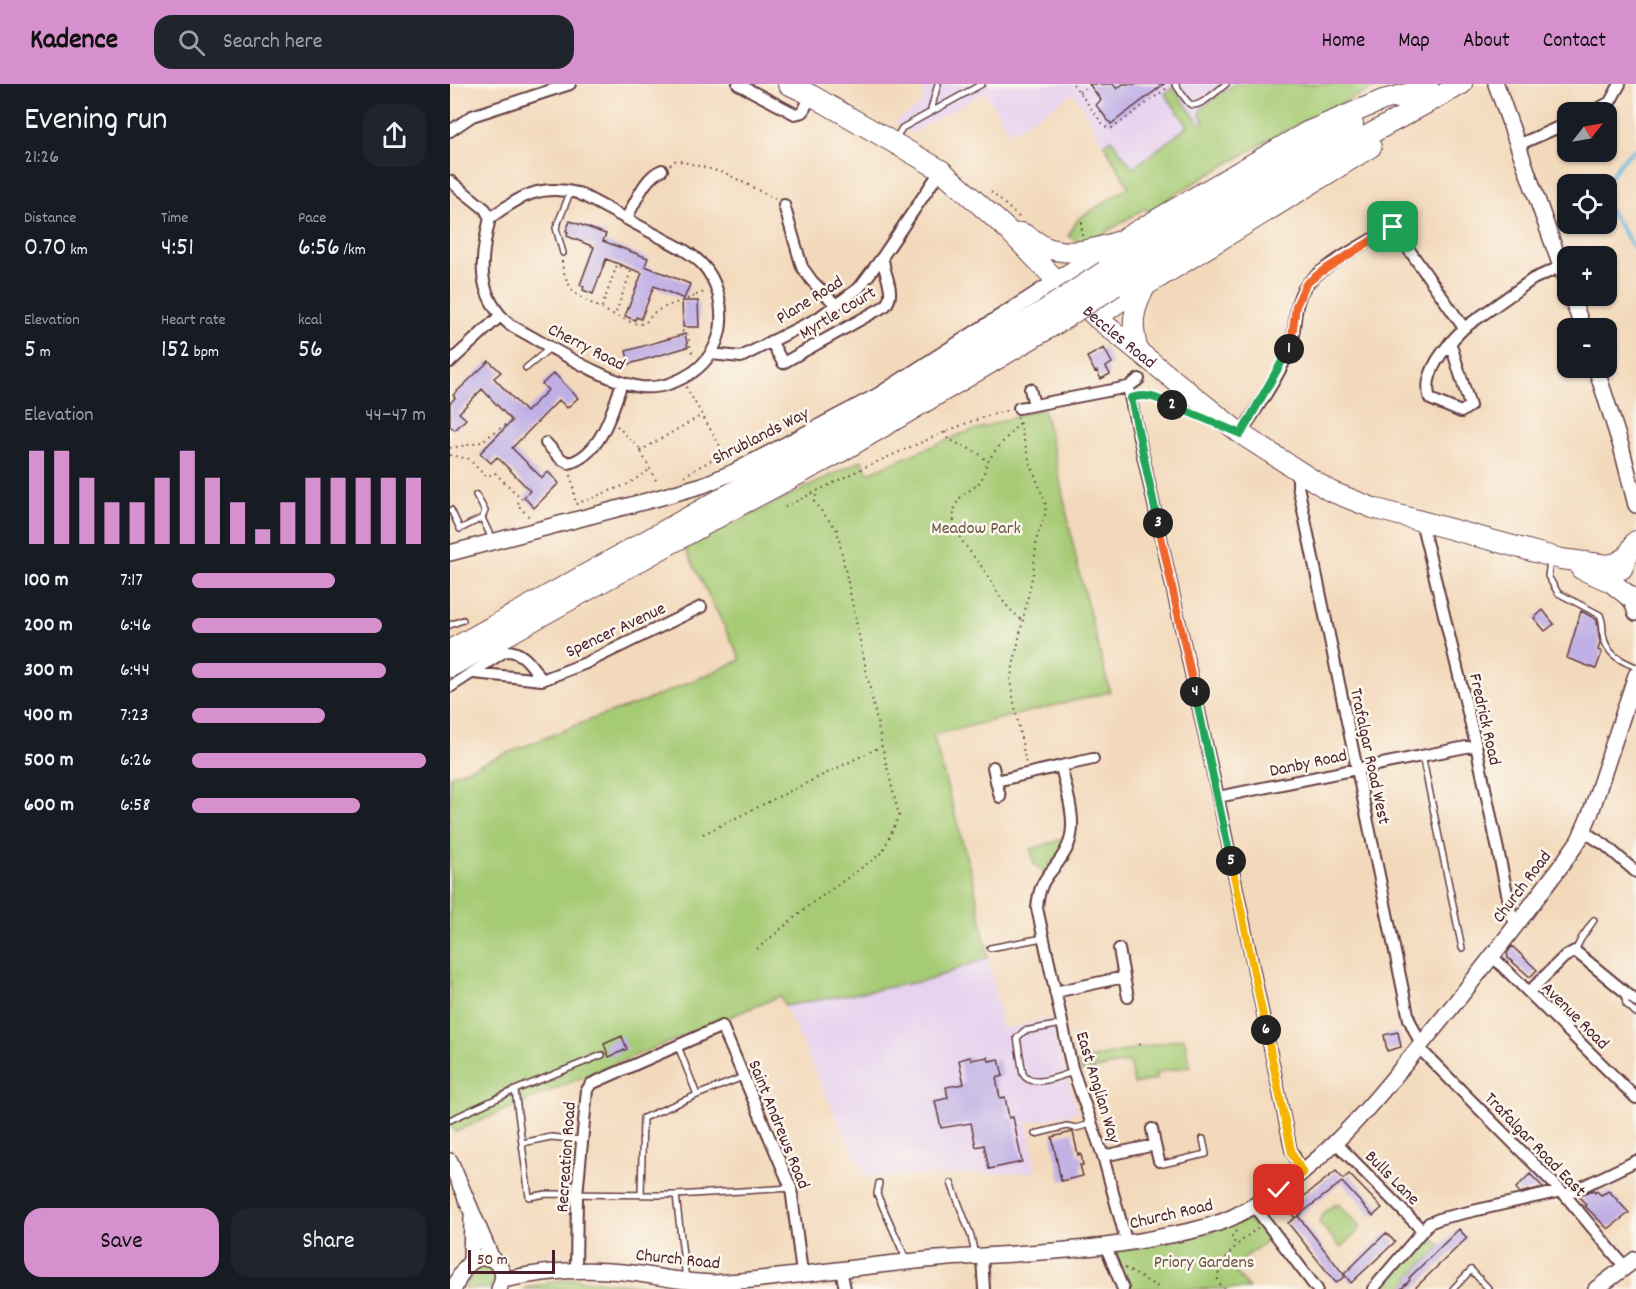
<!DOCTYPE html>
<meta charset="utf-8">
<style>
:root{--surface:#171b24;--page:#20242c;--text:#f1f3f6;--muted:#9ea1a6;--accent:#d690ce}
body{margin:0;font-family:Dekko,sans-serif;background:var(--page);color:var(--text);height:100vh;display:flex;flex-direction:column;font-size:22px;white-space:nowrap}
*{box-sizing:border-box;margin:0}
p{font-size:20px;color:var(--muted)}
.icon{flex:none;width:33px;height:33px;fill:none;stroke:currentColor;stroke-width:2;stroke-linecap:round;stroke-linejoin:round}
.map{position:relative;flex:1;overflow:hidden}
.panel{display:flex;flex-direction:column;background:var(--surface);width:450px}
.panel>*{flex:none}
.needle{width:39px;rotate:59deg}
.buttons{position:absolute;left:1107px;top:18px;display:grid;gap:12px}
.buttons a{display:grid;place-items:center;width:60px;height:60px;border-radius:12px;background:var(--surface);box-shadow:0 2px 4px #0004;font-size:30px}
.scale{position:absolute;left:18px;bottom:15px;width:87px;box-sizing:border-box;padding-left:6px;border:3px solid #4a1f2b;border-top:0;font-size:16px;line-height:21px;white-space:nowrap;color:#4a1f2b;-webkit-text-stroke:4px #fbf7ec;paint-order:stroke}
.pin{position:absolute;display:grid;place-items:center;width:51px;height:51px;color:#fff;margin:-26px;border-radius:12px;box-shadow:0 3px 9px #0006}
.km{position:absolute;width:30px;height:30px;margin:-15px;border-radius:50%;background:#222;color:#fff;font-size:16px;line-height:30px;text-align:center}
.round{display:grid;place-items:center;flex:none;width:63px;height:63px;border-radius:18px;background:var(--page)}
.summary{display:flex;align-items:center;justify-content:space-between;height:102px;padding:0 24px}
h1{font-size:33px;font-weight:600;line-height:45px}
.stats{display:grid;grid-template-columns:repeat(3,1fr);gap:9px;height:102px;padding:6px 24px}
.stats div{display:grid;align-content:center}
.stats b{font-size:26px;font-weight:600}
.stats small{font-size:16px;font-weight:400}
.stats p{font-size:16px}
.chart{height:168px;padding:12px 24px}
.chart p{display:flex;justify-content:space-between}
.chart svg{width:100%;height:108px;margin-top:6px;stroke:var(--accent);stroke-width:6}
.cta{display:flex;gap:12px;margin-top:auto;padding:12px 24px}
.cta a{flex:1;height:69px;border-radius:18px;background:var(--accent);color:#111;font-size:24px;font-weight:600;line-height:69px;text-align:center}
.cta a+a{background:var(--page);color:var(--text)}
ul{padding:0 24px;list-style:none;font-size:20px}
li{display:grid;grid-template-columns:96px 72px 1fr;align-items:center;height:45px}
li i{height:15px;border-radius:8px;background:var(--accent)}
header{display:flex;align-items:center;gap:36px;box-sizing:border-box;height:84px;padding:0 30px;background:var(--accent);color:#111}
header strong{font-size:28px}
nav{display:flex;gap:33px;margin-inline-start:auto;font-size:21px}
.search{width:420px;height:54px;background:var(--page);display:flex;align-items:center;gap:15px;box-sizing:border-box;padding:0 21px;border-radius:18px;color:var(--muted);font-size:22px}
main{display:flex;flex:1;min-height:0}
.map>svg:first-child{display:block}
.built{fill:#e7d2ef}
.green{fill:#a6cb75;stroke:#787550;stroke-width:1.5}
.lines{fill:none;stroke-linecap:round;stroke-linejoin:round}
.stream{stroke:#63b9e0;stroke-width:4}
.building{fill:#bfafe5}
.lane-casing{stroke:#633b41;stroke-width:8}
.street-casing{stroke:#633b41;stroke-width:14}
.secondary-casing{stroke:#633b41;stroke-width:18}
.highway-casing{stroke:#633b41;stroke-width:22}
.path{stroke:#633b41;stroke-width:2;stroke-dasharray:1.5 4.5;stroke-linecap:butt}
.lane{stroke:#fff;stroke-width:5}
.street{stroke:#fff;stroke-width:10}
.secondary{stroke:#fff;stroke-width:15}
.highway{stroke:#fff;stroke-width:20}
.highway-bridge-casing{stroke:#633b41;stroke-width:22;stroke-linecap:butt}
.highway-bridge{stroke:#fff;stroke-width:20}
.split-1-casing{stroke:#fff;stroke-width:12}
.split-2-casing{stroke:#fff;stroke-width:12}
.split-3-casing{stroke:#fff;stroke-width:12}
.split-4-casing{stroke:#fff;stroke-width:12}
.split-5-casing{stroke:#fff;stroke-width:12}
.split-6-casing{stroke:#fff;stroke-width:12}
.split-7-casing{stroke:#fff;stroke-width:12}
.split-1{stroke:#f0652b;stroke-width:8}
.split-2{stroke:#22a559;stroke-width:8}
.split-3{stroke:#22a559;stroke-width:8}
.split-4{stroke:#f0652b;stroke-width:8}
.split-5{stroke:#22a559;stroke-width:8}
.split-6{stroke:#f5b400;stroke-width:8}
.split-7{stroke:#f5b400;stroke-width:8}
.labels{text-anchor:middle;stroke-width:5;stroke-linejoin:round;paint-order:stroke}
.street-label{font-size:18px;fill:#4a1f2b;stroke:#fbf7ec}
.park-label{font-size:18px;fill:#665341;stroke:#fbf7ec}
</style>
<header>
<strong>Kadence</strong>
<div class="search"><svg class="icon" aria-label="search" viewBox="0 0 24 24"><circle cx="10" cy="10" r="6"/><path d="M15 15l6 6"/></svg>Search here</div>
<nav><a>Home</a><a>Map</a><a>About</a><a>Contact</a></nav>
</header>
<main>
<section class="panel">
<div class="summary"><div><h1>Evening run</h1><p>21:26</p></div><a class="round"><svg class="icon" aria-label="share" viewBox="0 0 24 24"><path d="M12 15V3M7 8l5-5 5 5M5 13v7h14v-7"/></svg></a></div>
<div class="stats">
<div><p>Distance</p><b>0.70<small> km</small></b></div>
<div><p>Time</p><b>4:51</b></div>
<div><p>Pace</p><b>6:56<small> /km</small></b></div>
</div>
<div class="stats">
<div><p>Elevation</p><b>5<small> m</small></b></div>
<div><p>Heart rate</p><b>152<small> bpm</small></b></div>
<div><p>kcal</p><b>56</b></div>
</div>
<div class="chart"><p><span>Elevation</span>44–47 m</p>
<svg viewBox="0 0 160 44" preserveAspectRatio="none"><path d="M5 44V6M15 44V6M25 44V17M35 44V27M45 44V27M55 44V17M65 44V6M75 44V17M85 44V27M95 44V38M105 44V27M115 44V17M125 44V17M135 44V17M145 44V17M155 44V17"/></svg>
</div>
<ul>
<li><b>100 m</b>7:17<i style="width:61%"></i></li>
<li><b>200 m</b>6:46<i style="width:81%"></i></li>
<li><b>300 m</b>6:44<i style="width:83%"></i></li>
<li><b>400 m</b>7:23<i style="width:57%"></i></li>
<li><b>500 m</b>6:26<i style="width:100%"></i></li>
<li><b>600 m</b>6:58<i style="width:72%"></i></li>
</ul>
<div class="cta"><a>Save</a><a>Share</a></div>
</section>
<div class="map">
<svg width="1186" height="1205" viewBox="0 0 1186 1205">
<rect width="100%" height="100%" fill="#fbf7ec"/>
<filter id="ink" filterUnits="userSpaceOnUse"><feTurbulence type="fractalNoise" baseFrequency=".0167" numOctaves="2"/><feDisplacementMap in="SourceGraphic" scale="12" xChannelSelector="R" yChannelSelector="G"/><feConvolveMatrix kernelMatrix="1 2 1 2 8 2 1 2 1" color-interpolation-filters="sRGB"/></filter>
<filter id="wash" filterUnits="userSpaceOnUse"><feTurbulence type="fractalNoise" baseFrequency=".008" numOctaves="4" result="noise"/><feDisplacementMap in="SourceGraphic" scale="24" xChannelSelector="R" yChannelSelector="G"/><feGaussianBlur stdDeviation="1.35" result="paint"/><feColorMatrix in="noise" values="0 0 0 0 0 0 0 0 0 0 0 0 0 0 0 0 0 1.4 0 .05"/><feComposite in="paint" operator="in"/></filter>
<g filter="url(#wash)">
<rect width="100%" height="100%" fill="#f3d9bb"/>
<!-- built -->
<path class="built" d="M475 0H931L827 51 722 112 699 129 696 124 692 126 624 9 560 49 535 8 465 47 463 50 444 38 471 22Z
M538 873 552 945 601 935 611 976 628 1028 577 1039 586 1088 417 1093 391 1043 335 922 479 896Z"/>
<!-- green -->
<path class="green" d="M784 0H931L827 51 722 112 699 129 695 124 653 150 631 160 618 152 628 135 679 103 654 60 661 55 683 84 738 42 715 10 723 4 750 40 754 37 750 31 752 24Z
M593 324 606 377 628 484 660 608 483 651 524 800 538 873 479 896 335 922 330 912C222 958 112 1000 5 1048L0 1039V692L142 635 195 617 291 576 235 464 412 376 418 389 509 351Z
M616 754 614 763 595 788 584 780 581 765Z
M734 954 740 982 706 989 707 995 684 1000 679 978 631 988 628 977Z
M888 1120 910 1142V1145L891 1164 869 1138C871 1131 880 1121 888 1120Z
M792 1134C803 1135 810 1149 817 1157L782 1183 799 1205H670L660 1169 761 1148Z
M979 1151 991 1162 959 1194 960 1196 951 1205H929Z
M34 1181 40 1182 46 1193 40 1205H14L27 1182Z
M123 1195 233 1205H72L102 1198Z"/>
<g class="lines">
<!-- stream -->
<path class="stream" d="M1156 100C1164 87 1172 74 1186 65
M1156 121 1186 167"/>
</g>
<g id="blocks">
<!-- building -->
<path class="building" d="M639 0H663L667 5 673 0H714L661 40 646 21 651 16Z
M120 137 156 150 153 157 198 174 195 182 240 200 234 215 204 202 191 235 186 233 185 236 175 232 192 189 156 175 143 210 133 206 134 203 130 201 144 163 117 152 118 148 116 147Z
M232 217H248L249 243H233Z
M235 250 238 263 179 280 176 267Z
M654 264 662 279 656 283 660 290 651 295 647 287 645 288 637 273Z
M39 277 51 288 44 294 76 328 98 306 92 300 104 289 128 314 117 324 109 316 62 364 92 394 98 388 109 399 84 424 74 413 80 407 63 389 47 373 41 379 30 369 62 337 32 305 9 329 16 335 5 346 0 342V319L5 314 3 311Z
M1093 526 1104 540 1095 547 1084 534Z
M1131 527 1146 535 1147 537 1150 559 1148 566 1152 568 1146 585 1117 574Z
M1062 862 1087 886 1080 893 1058 874 1057 869Z
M948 948 951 963 937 967 934 951Z
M172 952 177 965 159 973 154 960Z
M520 973 521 976 538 973 539 977 549 975 553 992 546 994 550 1014 555 1013 559 1034 563 1033 572 1078 539 1085 534 1061 526 1063 521 1039 491 1044 485 1017 498 1014 496 1003 514 1000 509 976Z
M623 1048 628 1071 631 1070 633 1081H630L633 1092 611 1097 602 1053Z
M886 1087 893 1095 899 1090 932 1124 923 1132 892 1098 845 1134 838 1125Z
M1080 1090 1093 1103 1070 1109 1066 1104Z
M1143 1106 1145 1109 1147 1107 1151 1111 1159 1107 1179 1129 1158 1145 1135 1122 1136 1121 1129 1112Z
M848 1132 895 1192 886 1199 838 1139Z
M1009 1145 1017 1154 964 1205H951L960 1196 959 1194Z
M936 1149 945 1158 901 1199 894 1190Z"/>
</g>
</g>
<g filter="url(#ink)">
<use href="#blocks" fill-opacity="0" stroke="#633b41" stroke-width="1.5"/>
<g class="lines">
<defs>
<path id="lane" d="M725 0C730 6 734 15 740 20 748 26 769 5 776 0
M480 29 488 0
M446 54 452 44 532 0
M113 169 106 144 120 109
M76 284 100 264
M26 411 35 427 32 434 43 457
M1 426 10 445 32 434
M1100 477 1098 492 1108 509 1150 531C1153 537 1153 544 1153 550 1156 570 1169 576 1186 583
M0 541 13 536
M972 671 1012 864
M540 864 593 854
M1125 867 1131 855 1144 836
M1174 908 1176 920 1186 929
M612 940 574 947 567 954 573 990C581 1005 610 992 623 988
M65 1006 79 1113 96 1110 226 1111 236 1196
M247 1011 293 993
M0 1036 65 1006 152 971
M585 1050 617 1042 626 1044 641 1040
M72 1059 101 1053 132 1056
M709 1077 713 1080 756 1070 753 1055
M429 1099 427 1110 457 1177
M501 1099 521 1152 525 1171
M191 1110 193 1034 247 1011 228 962
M226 1111 341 1104
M1003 1205 1021 1186 1039 1205"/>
<path id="street" d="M288 0 345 30 353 28 361 11
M1142 28 1160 18 1170 0
M0 47 22 32 120 0
M1068 61 1118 39
M0 97 35 125 40 134C30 175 25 210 60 241 95 259 154 298 191 303 210 305 228 298 243 288 257 278 266 264 270 247 274 224 268 196 251 179 239 167 223 160 208 152 182 138 155 123 128 109 90 100 70 112 40 134
M334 121 352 183 362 197 386 221
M176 135C186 118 194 93 212 86
M943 143 961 131
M321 257 333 279 435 222C448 208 432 189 433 172
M1000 258 1020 322 1011 328 980 315C971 289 997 261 1014 244
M261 270 291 273 368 234 409 204 433 172 491 86
M0 278 50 232
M678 303 768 713 841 1066 853 1089
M580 305 584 321
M569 324 678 303 689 295
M791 350C806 324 832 289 841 261 847 241 842 217 858 199 875 180 920 157 943 143L1014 244 1083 195 1110 183
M96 359 111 375 119 379C152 370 162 326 172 299
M848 386V402L959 935 971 961
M971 437 1026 661 1062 833 1067 840
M92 596 136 579 251 523
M0 603 55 567C74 566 82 583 92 596L24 589
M611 682 643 675
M543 683 546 697
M550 713 546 697 611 682C616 707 630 741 616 766 602 792 590 790 587 824L622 984 653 1072 677 1160
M768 713 1026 661
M1133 747 1155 761 1186 788
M669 865 674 893
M1042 872 1186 1014
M605 908 674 893 678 913
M1079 908 1114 873 1125 867 1186 917
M969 964 1115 1111 1175 1183
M705 1061 709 1077
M890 1063 972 1146
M653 1072 705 1061 702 1045
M1115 1111 1186 1077
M803 1121 867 1205
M656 1163 673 1205
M532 1173 534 1205
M391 1185 395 1205
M126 1186 127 1111 137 1006 141 1000 272 942 341 1104 352 1189
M923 1205 979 1139 992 1134 1111 1107"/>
<path id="secondary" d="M1046 0 1118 202
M1121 212 1133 244
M1146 284 1171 362 1186 421
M0 469 208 414 253 401 284 388 428 312 607 197
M1181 515 1186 529
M0 1077 42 1175C54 1184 55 1192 49 1205
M21 1177 22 1134
M53 1196C92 1187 134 1184 173 1188 204 1191 234 1199 265 1199 340 1194 413 1181 488 1175 564 1169 640 1168 715 1152 738 1148 762 1143 783 1133 861 1095 915 1029 969 963 1019 903 1066 842 1113 779L1129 756 1141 728 1186 591
M4 1205C11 1188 21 1168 42 1175
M1146 1205 1186 1175"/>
<g id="highway">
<path id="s1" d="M338 0 361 11 491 86 559 147 607 197 647 234 791 350 880 407 923 424 1111 475 1158 481 1166 479 1177 473"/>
<path d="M950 15 978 0"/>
<path d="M571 149C579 151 587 159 595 163 620 173 646 165 670 157L857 48 933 16 961 9"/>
<path d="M655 187 903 40"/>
<path d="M607 197 659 166"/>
<path d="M665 202 865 80 1012 0"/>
<path d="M647 234 666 220 921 63"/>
<path d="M688 267C681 240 682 228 695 203"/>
<path d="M1131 485 1161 498 1180 513"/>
<path d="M1172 485 1177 473 1186 457"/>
<path d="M0 566 380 354 595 226"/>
<path d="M0 583 283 425 389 369 606 240"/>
</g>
</defs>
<!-- lane casing -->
<use href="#lane" class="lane-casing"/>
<!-- street casing -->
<use href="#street" class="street-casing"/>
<!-- secondary casing -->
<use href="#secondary" class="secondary-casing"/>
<!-- highway casing -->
<use href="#highway" class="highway-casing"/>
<!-- path -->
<path class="path" d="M623 0 655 43 663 44 717 4
M629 8 639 1
M220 81 226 76 275 89 325 115
M541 108 570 134
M632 152V139L635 136
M112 177C112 186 118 201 124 208 131 215 182 242 191 240 198 239 200 232 205 228 216 221 233 217 245 212
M246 211 257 207
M152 223 167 181 181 187 165 231
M232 247 237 249 243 273
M236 303 278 376
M689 311 706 313 739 329
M568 333 578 372 596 421 595 431 587 453 583 489 560 597 576 680
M569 339C559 352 545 365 537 379 535 384 534 391 531 396 526 404 516 407 510 414 491 441 519 464 534 486 549 508 549 518 572 536
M167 342 189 364 208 400
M495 348 498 355 528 369 538 378
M0 364 29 359 63 336
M190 367 252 331
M0 371 19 375 36 393 45 389 72 415 67 420 81 435
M121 391 126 421
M234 392 273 369
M126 420 178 400 199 386
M335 423 415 383 495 348 522 337 558 326
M253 750 432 662 387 446 364 418 367 408
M307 865 361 820 432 769 449 732 432 662
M689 960 694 963
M786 1147 782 1152 786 1163
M675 1184 711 1205
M775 1205 768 1198C766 1176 793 1155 809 1143"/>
<!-- lane -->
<use href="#lane" class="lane"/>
<!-- street -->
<use href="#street" class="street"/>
<!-- secondary -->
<use href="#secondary" class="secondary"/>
<!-- highway -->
<use href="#highway" class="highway"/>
<defs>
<path id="highway-bridge" d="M595 226 655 187
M606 240 665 202"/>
</defs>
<!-- highway-bridge casing -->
<use href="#highway-bridge" class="highway-bridge-casing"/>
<!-- highway-bridge -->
<use href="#highway-bridge" class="highway-bridge"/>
</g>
</g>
<g class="lines" filter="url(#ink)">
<defs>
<path id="split-1" d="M839 265 841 260 846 222 856 200 871 188 943 143"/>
<path id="split-2" d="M722 321 791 350 839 265"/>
<path id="split-3" d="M708 439 681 314C697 309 707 314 722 321"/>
<path id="split-4" d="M708 439 745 608"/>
<path id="split-5" d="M745 608 781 777"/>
<path id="split-6" d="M781 777 816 946"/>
<path id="split-7" d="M816 946 842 1070 853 1089 829 1106"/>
</defs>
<!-- split-1 casing -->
<use href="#split-1" class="split-1-casing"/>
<!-- split-2 casing -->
<use href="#split-2" class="split-2-casing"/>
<!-- split-3 casing -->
<use href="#split-3" class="split-3-casing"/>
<!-- split-4 casing -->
<use href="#split-4" class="split-4-casing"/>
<!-- split-5 casing -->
<use href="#split-5" class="split-5-casing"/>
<!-- split-6 casing -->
<use href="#split-6" class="split-6-casing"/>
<!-- split-7 casing -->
<use href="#split-7" class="split-7-casing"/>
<!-- split-1 -->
<use href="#split-1" class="split-1"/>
<!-- split-2 -->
<use href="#split-2" class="split-2"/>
<!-- split-3 -->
<use href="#split-3" class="split-3"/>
<!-- split-4 -->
<use href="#split-4" class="split-4"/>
<!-- split-5 -->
<use href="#split-5" class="split-5"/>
<!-- split-6 -->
<use href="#split-6" class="split-6"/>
<!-- split-7 -->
<use href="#split-7" class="split-7"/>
</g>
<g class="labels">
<!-- street labels -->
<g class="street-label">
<text transform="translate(359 215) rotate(-32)" y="6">Plane Road</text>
<text transform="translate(387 228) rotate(-31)" y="6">Myrtle Court</text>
<text dy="6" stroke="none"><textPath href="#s1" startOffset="420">Beccles Road</textPath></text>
<text transform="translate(137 262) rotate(27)" y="6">Cherry Road</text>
<text transform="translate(310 351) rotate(-27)" y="6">Shrublands Way</text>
<text transform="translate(165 545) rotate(-25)" y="6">Spencer Avenue</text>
<text transform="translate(1036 635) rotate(77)" y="6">Fredrick Road</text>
<text transform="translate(921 672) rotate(78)" y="6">Trafalgar Road West</text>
<text transform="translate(858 678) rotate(-12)" y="6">Danby Road</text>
<text transform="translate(1071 802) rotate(-53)" y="6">Church Road</text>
<text transform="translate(1126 931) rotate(45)" y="6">Avenue Road</text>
<text transform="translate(649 1003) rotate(73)" y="6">East Anglian Way</text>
<text transform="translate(330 1040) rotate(68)" y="6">Saint Andrews Road</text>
<text transform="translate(1086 1060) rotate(46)" y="6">Trafalgar Road East</text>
<text transform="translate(115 1073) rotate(-86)" y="6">Recreation Road</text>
<text transform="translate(943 1093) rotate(45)" y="6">Bulls Lane</text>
<text transform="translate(721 1129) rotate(-13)" y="6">Church Road</text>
<text transform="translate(228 1174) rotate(6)" y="6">Church Road</text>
</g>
<!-- park labels -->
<g class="park-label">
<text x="526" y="449">Meadow Park</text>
<text x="754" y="1183">Priory Gardens</text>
</g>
</g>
</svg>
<div class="buttons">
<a><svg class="needle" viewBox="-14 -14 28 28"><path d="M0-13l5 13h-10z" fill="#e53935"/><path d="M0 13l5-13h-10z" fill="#9ea1a6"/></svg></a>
<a><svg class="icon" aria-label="locate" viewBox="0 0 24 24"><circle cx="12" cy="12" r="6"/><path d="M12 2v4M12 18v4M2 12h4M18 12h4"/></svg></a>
<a>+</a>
<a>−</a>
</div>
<div class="scale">50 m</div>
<div class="pin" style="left:943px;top:143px;background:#1e9e55"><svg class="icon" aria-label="arrive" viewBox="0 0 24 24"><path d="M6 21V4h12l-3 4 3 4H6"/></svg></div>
<div class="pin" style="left:829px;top:1106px;background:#d93025"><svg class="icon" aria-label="check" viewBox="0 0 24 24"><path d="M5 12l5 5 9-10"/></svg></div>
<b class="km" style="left:839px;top:265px">1</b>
<b class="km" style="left:722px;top:321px">2</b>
<b class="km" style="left:708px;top:439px">3</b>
<b class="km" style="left:745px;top:608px">4</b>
<b class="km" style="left:781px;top:777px">5</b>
<b class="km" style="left:816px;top:946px">6</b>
</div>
</main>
